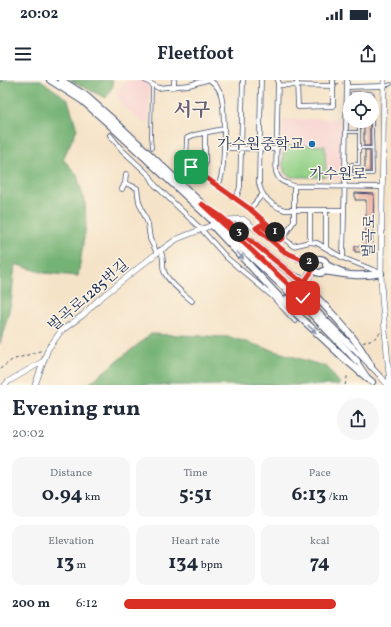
<!DOCTYPE html>
<meta charset="utf-8">
<style>
:root{--surface:#fff;--page:#f6f6f7;--text:#1f2937;--muted:#747a83;--accent:#d93025}
body{margin:0;font-family:Vollkorn,"Noto Serif KR",serif;background:var(--page);color:var(--text);height:100vh;display:flex;flex-direction:column;font-size:15px;white-space:nowrap}
*{box-sizing:border-box;margin:0}
p{font-size:13px;color:var(--muted)}
.icon{flex:none;width:22px;height:22px;fill:none;stroke:currentColor;stroke-width:2;stroke-linecap:round;stroke-linejoin:round}
.map{position:relative;height:305px;overflow:hidden}
.panel{display:flex;flex-direction:column;background:var(--surface);flex:1}
.panel>*{flex:none}
.fabs{position:absolute;left:343px;top:12px;display:grid;gap:8px}
.fabs a{display:grid;place-items:center;width:36px;height:36px;border-radius:50%;background:var(--surface);box-shadow:0 4px 16px #0002;font-size:20px}
.pin{position:absolute;display:grid;place-items:center;width:34px;height:34px;color:#fff;margin:-17px;border-radius:8px;box-shadow:0 2px 6px #0006}
.km{position:absolute;width:20px;height:20px;margin:-10px;border-radius:50%;background:#222;color:#fff;font-size:11px;line-height:20px;text-align:center}
.round{display:grid;place-items:center;flex:none;width:42px;height:42px;border-radius:21px;background:var(--page)}
.summary{display:flex;align-items:center;justify-content:space-between;height:68px;padding:0 12px}
h1{font-size:22px;font-weight:700;line-height:30px}
.stats{display:grid;grid-template-columns:repeat(3,1fr);gap:6px;height:68px;padding:4px 12px}
.stats div{display:grid;align-content:center;border-radius:10px;background:var(--page);text-align:center}
.stats b{font-size:20px;font-weight:700}
.stats small{font-size:11px;font-weight:400}
.stats p{font-size:11px}
ul{padding:0 12px;list-style:none;font-size:13px}
li{display:grid;grid-template-columns:64px 48px 1fr;align-items:center;height:30px}
li i{height:10px;border-radius:5px;background:var(--accent)}
.status{display:flex;justify-content:space-between;align-items:center;height:28px;padding:0 20px;background:var(--surface);direction:ltr}
.status svg{height:11px;fill:currentColor}
header{display:flex;justify-content:space-between;align-items:center;height:52px;padding:0 12px;background:var(--surface);font-size:18px;font-weight:700}
.map>svg:first-child{display:block}
.built{fill:#f7d0cf}
.green{fill:#91d087;stroke:#568072}
.forest{fill:#74b274;stroke:#487069}
.building{fill:#ebb4a5}
.lines{fill:none;stroke-linecap:round;stroke-linejoin:round}
.service-casing{stroke:#3c4a6e;stroke-width:3.5}
.minor-casing{stroke:#3c4a6e;stroke-width:5.5}
.tertiary-casing{stroke:#3c4a6e;stroke-width:6}
.secondary-casing{stroke:#3c4a6e;stroke-width:8}
.path{stroke:#3c4a6e;stroke-width:1;stroke-dasharray:3 3;stroke-linecap:butt}
.service{stroke:#fff;stroke-width:2}
.minor{stroke:#fff;stroke-width:4}
.tertiary{stroke:#fff;stroke-width:5}
.secondary{stroke:#fff;stroke-width:6}
.secondary-bridge-casing{stroke:#3c4a6e;stroke-width:8;stroke-linecap:butt}
.secondary-bridge{stroke:#fff;stroke-width:6}
.oneway{fill:#8d97ae}
.route-casing{stroke:#fff;stroke-width:8}
.route{stroke:#d93025;stroke-width:5}
.poi-dot{fill:#1f6fb2;stroke:#fcf5e5;stroke-width:1.5}
.labels{text-anchor:middle;stroke-width:3;stroke-linejoin:round;paint-order:stroke}
.poi-label{font-size:15px;fill:#1b2f5e;stroke:#fcf5e5;text-anchor:end}
.street-label{font-size:15px;fill:#1b2f5e;stroke:#fcf5e5}
.district-label{font-size:19px;font-weight:bold;fill:#645e77;stroke:#fcf5e5}
</style>
<div class="status"><b>20:02</b><svg viewBox="0 0 49 12"><path d="M0 12V9h3v3zM5 12V6h3v6zM10 12V3h3v9zM15 12V0h3v12zM26 1h20v11H26zM47 4h2v5h-2z"/></svg></div>
<header><svg class="icon" aria-label="menu" viewBox="0 0 24 24"><path d="M4 6h16M4 12h16M4 18h16"/></svg>Fleetfoot<svg class="icon" aria-label="share" viewBox="0 0 24 24"><path d="M12 15V3M7 8l5-5 5 5M5 13v7h14v-7"/></svg></header>
<div class="map">
<svg width="391" height="305" viewBox="0 0 391 305">
<rect width="100%" height="100%" fill="#fcf5e5"/>
<filter id="ink" filterUnits="userSpaceOnUse"><feTurbulence type="fractalNoise" baseFrequency=".025" numOctaves="2"/><feDisplacementMap in="SourceGraphic" scale="8" xChannelSelector="R" yChannelSelector="G"/><feConvolveMatrix kernelMatrix="1 2 1 2 8 2 1 2 1" color-interpolation-filters="sRGB"/></filter>
<filter id="wash" filterUnits="userSpaceOnUse"><feTurbulence type="fractalNoise" baseFrequency=".012" numOctaves="4" result="noise"/><feDisplacementMap in="SourceGraphic" scale="16" xChannelSelector="R" yChannelSelector="G"/><feGaussianBlur stdDeviation="0.9" result="paint"/><feColorMatrix in="noise" values="0 0 0 0 0 0 0 0 0 0 0 0 0 0 0 0 0 1.4 0 .05"/><feComposite in="paint" operator="in"/></filter>
<g filter="url(#wash)">
<rect width="100%" height="100%" fill="#f5e3c8"/>
<!-- built -->
<path class="built" d="M127 0H144L149 5V40L143 43 123 26 116 14 118 9Z
M343 38 342 98 289 97 283 95 281 88 282 40Z"/>
<!-- green -->
<path class="green" d="M287 65 325 66 326 97H291L285 93 283 85V73L287 72Z"/>
<!-- forest -->
<path class="forest" d="M0 0H41L68 20 77 49 63 79 77 95 85 123 86 146 78 196 44 193 15 184 11 223 0 264Z
M69 0H112L113 6 106 18Z
M151 254 230 257 327 287 341 305H87Z"/>
<g id="blocks">
<!-- building -->
<path class="building" d="M354 16H370V19H354Z
M364 42 370 43V66H364Z
M365 70H370V92H354V88H365Z
M355 113 374 114 372 172H355V166H366V120H355Z"/>
</g>
</g>
<g filter="url(#ink)">
<use href="#blocks" fill-opacity="0" stroke="#3c4a6e" stroke-width="1"/>
<g class="lines">
<defs>
<path id="service" d="M152 5 151 57 152 68
M385 6 391 4
M352 19V13H371L373 15 372 40
M346 52H359V41
M359 52V84H351V94H373L372 40
M359 68H373"/>
<path id="minor" d="M145 0 158 8 189 5 207 0
M174 0V7
M210 0C215 4 220 9 221 15 225 29 225 83 221 97 221 100 219 103 217 105
M261 0 259 103C261 117 272 126 285 130H344
M278 0 276 92C279 102 284 102 294 106L382 107
M297 0 298 27 333 26V0
M278 5 334 6
M347 7 384 6
M223 49 194 55 187 58 186 83 250 129 293 166 310 162 317 163 343 178 381 193
M110 55 122 70 150 96 155 105 201 149 227 178 272 216 295 241
M224 68 277 69
M200 93 205 85V53
M125 103 137 108 139 122 148 144 150 159 157 173
M122 109 125 103 126 94
M236 119 240 107 243 0
M250 129 262 115
M257 148 261 145 280 160 283 158 294 141V106
M310 162V130
M326 168V130
M160 170C166 181 161 182 164 191 167 201 184 214 192 221
M343 178 347 0
M352 267 381 297
M357 281 367 296"/>
<path id="tertiary" d="M384 0 381 193 382 218 390 305
M227 140 243 139 285 172 299 178
M381 297 388 305
M5 305 9 301 42 282
M35 305 48 269 61 251 83 235 98 220 157 173 177 159 210 146"/>
<path id="secondary" d="M50 0 83 21 109 44 288 211
M61 0 86 16 112 39 291 208
M228 143 294 196 305 201 308 208C331 233 355 255 371 286
M212 145 284 222 346 280 372 302
M299 178 319 179
M313 186a7 7 0 1 1 14 0a7 7 0 1 1-14 0Z
M326 185 342 192
M323 191C343 194 361 198 381 193
M303 218 352 267
M299 221 357 281
M284 222 307 199 313 187"/>
</defs>
<!-- service casing -->
<use href="#service" class="service-casing"/>
<!-- minor casing -->
<use href="#minor" class="minor-casing"/>
<!-- tertiary casing -->
<use href="#tertiary" class="tertiary-casing"/>
<!-- secondary casing -->
<use href="#secondary" class="secondary-casing"/>
<!-- path -->
<path class="path" d="M0 3 2 0
M336 4 343 3
M363 263 366 261 374 259 381 252
M0 289 12 280 43 270
M345 305 347 298V294"/>
<!-- service -->
<use href="#service" class="service"/>
<!-- minor -->
<use href="#minor" class="minor"/>
<!-- tertiary -->
<use href="#tertiary" class="tertiary"/>
<!-- secondary -->
<use href="#secondary" class="secondary"/>
<defs>
<path id="secondary-bridge" d="M291 208 303 218
M288 211 299 221"/>
</defs>
<!-- secondary-bridge casing -->
<use href="#secondary-bridge" class="secondary-bridge-casing"/>
<!-- secondary-bridge -->
<use href="#secondary-bridge" class="secondary-bridge"/>
</g>
<!-- one-way arrows -->
<defs><path id="oneway-solid" d="M-6-.8H1V-3.2L6.5 0L1 3.2V.8H-6Z"/></defs>
<g class="oneway">
<use href="#oneway-solid" transform="translate(240 175) rotate(48)"/>
<use href="#oneway-solid" transform="translate(312 249) rotate(43)"/>
</g>
</g>
<g class="lines" filter="url(#ink)">
<defs>
<path id="route" d="M191 87 250 129 283 158 280 160 261 145 256 148 285 172 299 178 313 186 312 191 305 201 298 199 219 135 202 124 303 218"/>
</defs>
<!-- route casing -->
<use href="#route" class="route-casing"/>
<!-- route -->
<use href="#route" class="route"/>
</g>
<!-- markers -->
<circle class="poi-dot" cx="312" cy="64" r="4"/>
<g class="labels">
<!-- poi labels -->
<g class="poi-label">
<text x="304" y="69">가수원중학교</text>
</g>
<!-- street labels -->
<g class="street-label">
<text x="338" y="99">가수원로</text>
<text transform="translate(369 156) rotate(-89)" y="5">벌곡로</text>
<text transform="translate(88 215) rotate(-41)" y="5">벌곡로1285번길</text>
</g>
<!-- district labels -->
<g class="district-label">
<text x="192" y="36">서구</text>
</g>
</g>
</svg>
<div class="fabs">
<a><svg class="icon" aria-label="locate" viewBox="0 0 24 24"><circle cx="12" cy="12" r="6"/><path d="M12 2v4M12 18v4M2 12h4M18 12h4"/></svg></a>
</div>
<div class="pin" style="left:191px;top:87px;background:#1e9e55"><svg class="icon" aria-label="arrive" viewBox="0 0 24 24"><path d="M6 21V4h12l-3 4 3 4H6"/></svg></div>
<div class="pin" style="left:303px;top:218px;background:#d93025"><svg class="icon" aria-label="check" viewBox="0 0 24 24"><path d="M5 12l5 5 9-10"/></svg></div>
<b class="km" style="left:275px;top:152px">1</b>
<b class="km" style="left:309px;top:182px">2</b>
<b class="km" style="left:239px;top:152px">3</b>
</div>
<section class="panel">
<div class="summary"><div><h1>Evening run</h1><p>20:02</p></div><a class="round"><svg class="icon" aria-label="share" viewBox="0 0 24 24"><path d="M12 15V3M7 8l5-5 5 5M5 13v7h14v-7"/></svg></a></div>
<div class="stats">
<div><p>Distance</p><b>0.94<small> km</small></b></div>
<div><p>Time</p><b>5:51</b></div>
<div><p>Pace</p><b>6:13<small> /km</small></b></div>
</div>
<div class="stats">
<div><p>Elevation</p><b>13<small> m</small></b></div>
<div><p>Heart rate</p><b>134<small> bpm</small></b></div>
<div><p>kcal</p><b>74</b></div>
</div>
<ul>
<li><b>200 m</b>6:12<i style="width:83%"></i></li>
</ul>
</section>
